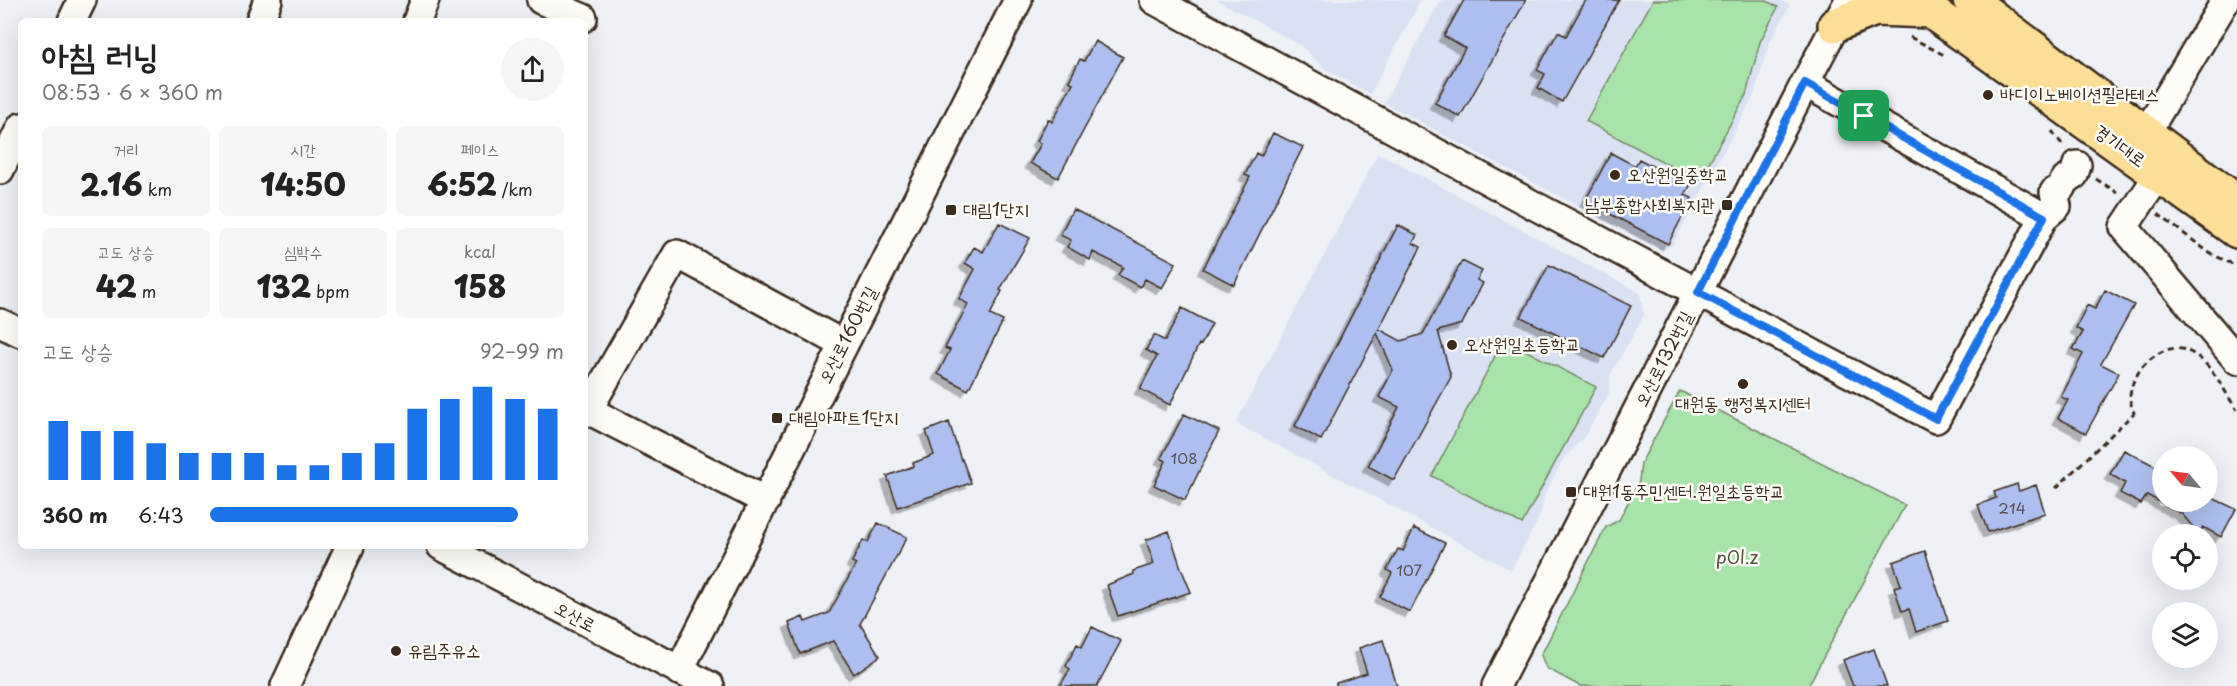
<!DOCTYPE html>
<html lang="ko">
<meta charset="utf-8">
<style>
:root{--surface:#fff;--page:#f6f6f6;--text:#222;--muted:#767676;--accent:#1a73e8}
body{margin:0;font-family:"Playpen Sans","Poor Story",sans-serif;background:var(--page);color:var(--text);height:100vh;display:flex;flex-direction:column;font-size:22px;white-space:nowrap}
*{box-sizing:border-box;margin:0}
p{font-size:20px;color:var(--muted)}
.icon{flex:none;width:33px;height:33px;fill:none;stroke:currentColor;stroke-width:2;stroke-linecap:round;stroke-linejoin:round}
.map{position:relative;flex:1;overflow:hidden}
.sheet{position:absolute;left:18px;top:18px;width:570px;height:531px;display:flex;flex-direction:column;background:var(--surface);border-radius:9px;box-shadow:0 6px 24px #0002}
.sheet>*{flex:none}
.needle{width:39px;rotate:299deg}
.fabs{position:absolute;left:2152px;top:446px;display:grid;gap:12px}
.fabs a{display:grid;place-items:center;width:66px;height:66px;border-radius:50%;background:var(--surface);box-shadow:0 6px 24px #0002;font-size:30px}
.pin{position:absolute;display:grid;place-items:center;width:51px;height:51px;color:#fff;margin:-26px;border-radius:12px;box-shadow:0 3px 9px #0006}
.round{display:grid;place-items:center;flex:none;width:63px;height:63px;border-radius:32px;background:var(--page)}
.headline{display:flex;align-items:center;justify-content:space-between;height:102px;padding:0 24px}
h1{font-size:33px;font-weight:800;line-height:45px}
.stats{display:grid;grid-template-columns:repeat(3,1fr);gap:9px;height:102px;padding:6px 24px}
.stats div{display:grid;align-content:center;border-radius:9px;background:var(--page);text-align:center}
.stats b{font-size:30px;font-weight:800}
.stats small{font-size:16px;font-weight:400}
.stats p{font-size:16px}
.chart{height:168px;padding:12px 24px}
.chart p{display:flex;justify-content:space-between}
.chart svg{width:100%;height:108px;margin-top:6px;stroke:var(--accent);stroke-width:6}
ul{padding:0 24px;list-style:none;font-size:20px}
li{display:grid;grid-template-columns:96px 72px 1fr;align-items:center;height:45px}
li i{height:15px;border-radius:8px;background:var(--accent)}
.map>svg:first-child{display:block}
.built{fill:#dae1f3}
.green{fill:#a8e4aa;stroke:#728764;stroke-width:1.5}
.building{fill:#adbfee;stroke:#3b2a1e;stroke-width:1.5;filter:url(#shadow)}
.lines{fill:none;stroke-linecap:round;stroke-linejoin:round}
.minor-casing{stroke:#3b2a1e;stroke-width:32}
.major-casing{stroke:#3b2a1e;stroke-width:38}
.path{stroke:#3b2a1e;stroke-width:3;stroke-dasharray:6 4.5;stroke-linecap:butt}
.minor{stroke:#fdfcf7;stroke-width:27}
.major{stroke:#fdde96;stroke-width:33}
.route-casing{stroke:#fff;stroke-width:12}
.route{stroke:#1a73e8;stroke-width:8}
.poi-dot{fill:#3b2a1e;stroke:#fdfcf7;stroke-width:2}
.labels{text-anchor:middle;stroke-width:5;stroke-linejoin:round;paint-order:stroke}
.number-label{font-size:15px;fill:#584f52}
.poi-label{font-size:18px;fill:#3b2a1e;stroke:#fdfcf7;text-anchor:start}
.street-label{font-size:18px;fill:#3b2a1e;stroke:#fdfcf7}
.park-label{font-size:18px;fill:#565841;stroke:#fdfcf7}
</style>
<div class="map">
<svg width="2237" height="686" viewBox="0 0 2237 686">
<defs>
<filter id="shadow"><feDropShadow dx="-5.5" dy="5.5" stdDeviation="0" flood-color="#0004"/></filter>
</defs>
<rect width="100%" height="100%" fill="#edf0f5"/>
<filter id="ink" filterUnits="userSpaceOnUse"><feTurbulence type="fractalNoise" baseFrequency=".0167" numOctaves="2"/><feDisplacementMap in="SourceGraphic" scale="12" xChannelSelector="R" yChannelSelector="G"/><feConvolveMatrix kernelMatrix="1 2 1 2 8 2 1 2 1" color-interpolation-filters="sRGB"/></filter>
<g filter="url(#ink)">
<!-- built -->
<path class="built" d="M1217 0H1421L1370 94 1324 68 1300 45Z
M1441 0H1780L1790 5 1770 42 1753 97 1672 246 1661 250 1384 103Z
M1378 153 1640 293 1644 315 1610 376 1609 393 1585 436 1564 458 1544 496 1540 516 1511 570 1236 423Z"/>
<!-- green -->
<path class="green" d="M1653 0H1765L1778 7 1760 42 1746 95 1699 181 1586 121Z
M1504 339 1596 387 1522 524 1432 476Z
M1680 391 1905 505 1808 686H1580L1546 668 1541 655 1606 527 1619 520 1639 481 1641 463Z"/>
<!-- building -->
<path class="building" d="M1464 0H1526L1460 117 1435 103 1465 48 1444 36Z
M1586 0H1619L1562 102 1538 88 1545 74 1537 70 1558 32 1566 36Z
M1095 41 1123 57 1058 178 1030 163 1041 144 1037 141 1048 119 1052 122 1073 83 1069 81 1080 59 1084 61Z
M1273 133 1303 147 1234 285 1203 269 1250 177 1245 175 1256 153 1261 156Z
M1611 153 1635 166 1639 159 1690 186 1685 195 1692 198 1668 244 1585 201Z
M1073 209 1176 263 1162 288 1145 279 1140 287 1118 275 1123 267 1093 252 1090 260 1067 247 1071 240 1060 235Z
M999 223 1030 238 1000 290 1002 291 990 315 1003 321 968 390 938 374 950 350 945 348 968 304 959 299 975 269 965 263 974 247 983 252Z
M1398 225 1417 235 1413 243 1421 247 1379 329 1401 341 1423 334 1462 261 1482 271 1477 280 1483 283 1462 324 1438 331 1451 377 1394 480 1368 466 1399 407 1379 397 1393 370 1377 333 1321 440 1295 426Z
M1549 265 1631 306 1604 358 1521 317Z
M2105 290 2134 305 2101 364 2119 373 2086 433 2058 418 2068 400 2061 397 2083 354 2073 349 2083 332 2076 328 2087 305 2095 309Z
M1182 308 1212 324 1201 345 1199 344 1170 405 1140 389 1157 356 1146 350 1154 335 1165 341Z
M1184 414 1219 431 1185 500 1154 485 1166 461 1161 458Z
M949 422 961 460 962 459 971 483 898 507 887 476 914 466 913 463 934 455 926 431Z
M2124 450 2163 470V501H2208V496L2236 509 2221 537 2203 527 2199 534 2182 514 2147 495 2141 504 2120 493 2125 483 2110 474Z
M2017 484 2019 491 2036 485 2045 513 1988 532 1978 505 1996 498 1994 492Z
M878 523 907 537 860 624 880 656 854 674 833 641 800 654 789 623 803 617 805 622 829 613 856 564 852 562 863 540 868 542Z
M1414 528 1445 543 1410 612 1380 597 1392 573 1387 570 1398 549 1403 551Z
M1169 531 1181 568 1191 592 1118 616 1107 585 1134 574 1133 571 1154 564 1146 540Z
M1925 551 1948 621 1916 632 1909 609 1902 611 1894 587 1901 585 1893 562Z
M1092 627 1121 641 1097 686H1060L1070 669 1066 666 1077 644 1082 647Z
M1383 640 1397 686H1336V683L1367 673 1359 648Z
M1874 649 1887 686H1853L1843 660Z"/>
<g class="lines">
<defs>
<path id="minor" d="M541 0 583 18
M1154 0 1537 207 1936 419 2044 217 1805 83
M72 21 82 0
M260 21 268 0
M417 21 425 0
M2146 133 2226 0
M0 170 21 127
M2159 174 2124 227 2237 360
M2044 217 2057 206 2054 192 2061 188 2064 181 2074 175 2077 165
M0 323 21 333
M766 501 588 410 677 254 843 344
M441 546 710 686
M679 671 1018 0
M285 686 350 546
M1496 686 1805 83 1849 0"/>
<path id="major" d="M1915 0 2237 231
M1970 0 2237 202
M1835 25 1875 9 1931 11"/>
</defs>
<!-- minor casing -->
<use href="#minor" class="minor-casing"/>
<!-- major casing -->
<use href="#major" class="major-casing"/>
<!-- path -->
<path class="path" d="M1910 37 1946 56
M2052 131 2064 147
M2096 179 2118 193
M2158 214 2211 254 2237 266
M2056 488 2134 413C2133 409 2130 403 2130 399 2129 372 2163 337 2190 352 2213 364 2223 390 2237 410"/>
<!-- minor -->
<use href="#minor" class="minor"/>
<!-- major -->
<use href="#major" class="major"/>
</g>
</g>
<g class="lines" filter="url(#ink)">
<defs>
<path id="route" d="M1805 83 2044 217 1936 419 1698 292Z"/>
</defs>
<!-- route casing -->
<use href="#route" class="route-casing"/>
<!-- route -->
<use href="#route" class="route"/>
</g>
<!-- markers -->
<g class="poi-dot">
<circle cx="1988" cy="95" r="6"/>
<circle cx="1615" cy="175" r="6"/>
<rect x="1721" y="199" width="12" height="12" rx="3"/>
<rect x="945" y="204" width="12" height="12" rx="3"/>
<circle cx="1452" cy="345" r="6"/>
<circle cx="1743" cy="384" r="6"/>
<rect x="771" y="412" width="12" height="12" rx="3"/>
<rect x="1565" y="486" width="12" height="12" rx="3"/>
<circle cx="396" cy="651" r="6"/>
</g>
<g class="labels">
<!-- number labels -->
<g class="number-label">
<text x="1184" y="464">108</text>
<text x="2012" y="514">214</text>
<text x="1409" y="576">107</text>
</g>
<!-- poi labels -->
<g class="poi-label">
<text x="2000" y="101">바디이노베이션필라테스</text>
<text x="1627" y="181">오산원일중학교</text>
<text x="1715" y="211" text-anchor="end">남부종합사회복지관</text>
<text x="963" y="216">대림1단지</text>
<text x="1464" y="351">오산원일초등학교</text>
<text x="1743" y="410" text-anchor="middle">대원동 행정복지센터</text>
<text x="789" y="424">대림아파트1단지</text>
<text x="1583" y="498">대원1동주민센터.원일초등학교</text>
<text x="408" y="657">유림주유소</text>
</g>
<!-- street labels -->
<g class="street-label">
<text transform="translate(2120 146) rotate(36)" y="6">경기대로</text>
<text transform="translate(848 335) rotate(-63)" y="6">오산로160번길</text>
<text transform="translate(1664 359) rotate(-63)" y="6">오산로132번길</text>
<text transform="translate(575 617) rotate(28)" y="6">오산로</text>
</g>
<!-- park labels -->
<g class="park-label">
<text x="1737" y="564">p0l.z</text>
</g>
</g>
</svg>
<div class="fabs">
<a><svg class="needle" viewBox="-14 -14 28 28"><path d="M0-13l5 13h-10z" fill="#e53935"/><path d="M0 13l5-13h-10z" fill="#767676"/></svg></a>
<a><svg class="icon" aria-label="locate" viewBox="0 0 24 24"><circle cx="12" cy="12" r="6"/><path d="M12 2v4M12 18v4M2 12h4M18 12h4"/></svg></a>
<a><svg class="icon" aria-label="layers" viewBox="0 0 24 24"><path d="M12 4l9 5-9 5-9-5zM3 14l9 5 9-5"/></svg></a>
</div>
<div class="pin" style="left:1864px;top:116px;background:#1e9e55"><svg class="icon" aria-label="arrive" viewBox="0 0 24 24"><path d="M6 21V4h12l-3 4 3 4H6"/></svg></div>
<section class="sheet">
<div class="headline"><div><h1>아침 러닝</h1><p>08:53 · 6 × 360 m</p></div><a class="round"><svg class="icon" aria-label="share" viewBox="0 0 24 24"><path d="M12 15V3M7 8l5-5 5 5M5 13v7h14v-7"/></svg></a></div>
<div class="stats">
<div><p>거리</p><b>2.16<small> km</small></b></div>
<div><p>시간</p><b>14:50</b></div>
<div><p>페이스</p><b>6:52<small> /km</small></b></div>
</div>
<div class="stats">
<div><p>고도 상승</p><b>42<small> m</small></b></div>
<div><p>심박수</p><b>132<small> bpm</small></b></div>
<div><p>kcal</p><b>158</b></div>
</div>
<div class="chart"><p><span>고도 상승</span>92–99 m</p>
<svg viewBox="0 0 160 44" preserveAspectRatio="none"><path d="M5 44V20M15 44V24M25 44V24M35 44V29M45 44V33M55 44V33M65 44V33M75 44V38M85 44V38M95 44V33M105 44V29M115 44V15M125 44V11M135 44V6M145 44V11M155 44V15"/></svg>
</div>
<ul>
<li><b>360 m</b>6:43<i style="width:87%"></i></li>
</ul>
</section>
</div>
